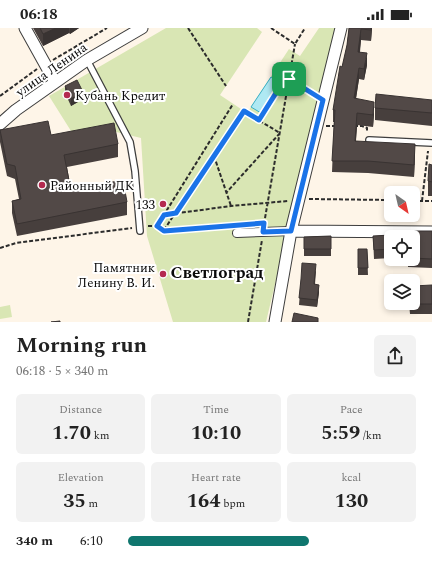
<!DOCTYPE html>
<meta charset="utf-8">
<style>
:root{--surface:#fff;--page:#f2f2f2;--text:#222;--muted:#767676;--accent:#0f766e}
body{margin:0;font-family:Spectral,serif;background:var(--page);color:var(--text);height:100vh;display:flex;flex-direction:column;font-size:15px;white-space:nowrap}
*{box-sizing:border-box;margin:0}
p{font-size:13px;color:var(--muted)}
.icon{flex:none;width:22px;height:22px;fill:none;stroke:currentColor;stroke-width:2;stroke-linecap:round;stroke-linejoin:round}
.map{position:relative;height:294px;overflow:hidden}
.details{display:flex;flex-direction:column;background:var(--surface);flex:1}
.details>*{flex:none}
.needle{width:26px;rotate:146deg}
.fabs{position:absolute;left:384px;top:158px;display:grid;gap:8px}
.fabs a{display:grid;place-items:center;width:36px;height:36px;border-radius:6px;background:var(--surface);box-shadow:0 2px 6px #0003;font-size:20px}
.pin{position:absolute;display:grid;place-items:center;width:34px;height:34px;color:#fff;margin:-17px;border-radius:8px;box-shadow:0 2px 6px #0006}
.round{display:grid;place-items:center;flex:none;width:42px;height:42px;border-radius:6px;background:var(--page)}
.summary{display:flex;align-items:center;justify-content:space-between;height:68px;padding:0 16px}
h1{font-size:22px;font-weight:700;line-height:30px}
.metrics{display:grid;grid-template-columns:repeat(3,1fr);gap:6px;height:68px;padding:4px 16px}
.metrics div{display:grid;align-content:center;border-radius:6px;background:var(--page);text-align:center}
.metrics b{font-size:20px;font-weight:700}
.metrics small{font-size:11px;font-weight:400}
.metrics p{font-size:11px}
ul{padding:0 16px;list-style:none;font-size:13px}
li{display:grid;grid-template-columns:64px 48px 1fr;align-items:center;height:30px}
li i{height:10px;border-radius:5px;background:var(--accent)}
.status{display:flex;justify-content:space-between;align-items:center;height:28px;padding:0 20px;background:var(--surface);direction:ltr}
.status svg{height:11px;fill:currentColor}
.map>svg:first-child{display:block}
.green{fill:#d9e6b4}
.water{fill:#afe9f3;stroke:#39afc7}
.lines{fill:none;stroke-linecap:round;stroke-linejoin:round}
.service-casing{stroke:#3d3d3d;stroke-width:8}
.pedestrian-casing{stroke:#3d3d3d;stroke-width:10}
.minor-casing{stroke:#3d3d3d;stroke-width:13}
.path{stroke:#2c2c2c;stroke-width:2;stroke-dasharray:4 2;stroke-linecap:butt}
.service{stroke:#fff;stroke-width:5.5}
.pedestrian{stroke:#fff;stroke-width:8}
.minor{stroke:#fff;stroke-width:11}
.wall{fill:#473f3d}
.shaded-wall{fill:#393332}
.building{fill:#524947;stroke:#393332}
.route-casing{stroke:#fff;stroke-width:8}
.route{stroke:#1a73e8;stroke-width:5}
.poi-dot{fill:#b4294f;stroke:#fff;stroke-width:1.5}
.labels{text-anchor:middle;stroke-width:4;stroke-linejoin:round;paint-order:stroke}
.street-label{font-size:13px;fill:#0a0a0a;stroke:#fff}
.poi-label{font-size:13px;fill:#0a0a0a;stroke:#fff;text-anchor:start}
.district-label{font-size:17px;font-weight:bold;fill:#0a0a0a;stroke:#fff}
</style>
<div class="status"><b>06:18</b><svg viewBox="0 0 49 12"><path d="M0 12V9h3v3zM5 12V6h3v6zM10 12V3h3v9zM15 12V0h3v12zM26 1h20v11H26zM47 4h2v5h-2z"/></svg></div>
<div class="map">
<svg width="432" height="294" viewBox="0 0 432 294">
<rect width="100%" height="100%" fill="#fef5e8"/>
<!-- green -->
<path class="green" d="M166 0H257L262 4 220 67 247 85 289 21 300 28 319 0H336L266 294H173L147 208 141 110 104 101 71 103 49 68Z
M10 277 12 289 0 291V279Z"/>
<!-- water -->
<path class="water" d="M271 49 281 55 261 85 251 79Z"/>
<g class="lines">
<defs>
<path id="service" d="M87 32 130 114 135 143 140 203
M369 112 432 115"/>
<path id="pedestrian" d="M237 205 291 203"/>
<path id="minor" d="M25 0 55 54
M0 96 16 82 87 32 142 0
M291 203 432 204
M275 294 291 203 341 0"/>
</defs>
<!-- service casing -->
<use href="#service" class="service-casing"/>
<!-- pedestrian casing -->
<use href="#pedestrian" class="pedestrian-casing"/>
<!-- minor casing -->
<use href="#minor" class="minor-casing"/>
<!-- path -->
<path class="path" d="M188 0 226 58
M271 0 295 16 305 0
M53 32 107 0
M275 43 313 66
M0 68 37 41
M259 92 286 49
M326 98H336
M354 98H362L367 100V104
M214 128 231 178
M309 171 391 172
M413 173H432
M422 173 428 123
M164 187 231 178 288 173
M264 196 295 16
M148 198H157L164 203 232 198
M157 198 233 76
M164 202 243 83 280 105 226 165
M0 220 16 215 132 200
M248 294 262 212"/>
<!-- service -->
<use href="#service" class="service"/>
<!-- pedestrian -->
<use href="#pedestrian" class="pedestrian"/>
<!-- minor -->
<use href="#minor" class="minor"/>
</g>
<!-- wall -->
<path class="wall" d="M33 0H79L70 6 69 5 43 18Z
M349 0H372L371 13 361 12 360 24 367 37 364 52 359 51 356 71 374 86 373 99 357 97 356 113 415 127 414 149 368 145 332 144 334 94H333V82L347 17Z
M65 58 83 71 71 78 65 65Z
M432 72V98L375 92V80Z
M0 102 51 107 118 116V129L67 139 71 162 127 174V187L17 208 12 185V173L19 171 15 151 7 148 0 114Z
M432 137V168H428V153Z
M432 203V240L408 239V231H413V209H391V230L374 231 373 208 409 206Z
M331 208V228H304V209Z
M358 221H367L368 247H358Z
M316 243 315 256 319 264 317 279 299 277 301 251Z
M432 257V286H410L409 275Z"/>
<!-- shaded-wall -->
<path class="shaded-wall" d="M56 0H69V5L43 18V6Z
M70 0H79L70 6Z
M371 0H372L371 13Z
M361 1V12L358 36V24Z
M367 25V37L364 52V41Z
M359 40V51L354 82V70Z
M83 64V71L71 78V71Z
M374 74V86L373 99V87Z
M357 85V97L355 124V113Z
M415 116V127L414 149V137Z
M319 257V264L317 279V272Z"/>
<!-- building -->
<path class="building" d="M40 0H56L43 6Z
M349 0H371V2L361 1 358 24 367 25 364 41 359 40 354 70 374 74 373 87 357 85 355 113 415 116 414 137 368 133H332L335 82H333L340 38 342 39 347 17Z
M77 52 83 64 71 71 65 58Z
M376 66 432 72V85L375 80Z
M48 93 51 107 114 95 118 116 64 127 71 162 123 152 127 174 17 196 12 173 21 171 15 138 7 136 0 102Z
M429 136 432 137V154L428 153Z
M409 203H432V231L413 230V209H391V221L374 222 373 208 409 206Z
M331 208V221H304V209Z
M358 221H367L368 240H358Z
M302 235 316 236 314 256 319 257 317 272 299 270 301 251Z
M432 257V276H410V275H413V258Z
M294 285 318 290V294H292Z
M60 293V294H51Z"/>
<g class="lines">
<defs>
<path id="route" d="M286 49 323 72 291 203 263 204 264 195 164 203 157 198 164 187 176 185 244 83 259 92Z"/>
</defs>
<!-- route casing -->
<use href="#route" class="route-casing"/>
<!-- route -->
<use href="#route" class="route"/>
</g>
<!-- markers -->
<g class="poi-dot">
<circle cx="67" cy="67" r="4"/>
<circle cx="42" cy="157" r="4"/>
<circle cx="163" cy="176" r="4"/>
<circle cx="163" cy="246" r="4"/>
</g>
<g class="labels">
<!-- street labels -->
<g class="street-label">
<text transform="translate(51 41) rotate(-35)" y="5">улица Ленина</text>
</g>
<!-- poi labels -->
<g class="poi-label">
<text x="75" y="72">Кубань Кредит</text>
<text x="50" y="162">Районный ДК</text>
<text x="155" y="181" text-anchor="end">133</text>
<text x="155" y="244" text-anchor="end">Памятник<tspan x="155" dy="15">Ленину В. И.</tspan></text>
</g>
<!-- district labels -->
<g class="district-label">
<text x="217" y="250">Светлоград</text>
</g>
</g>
</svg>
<div class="fabs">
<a><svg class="needle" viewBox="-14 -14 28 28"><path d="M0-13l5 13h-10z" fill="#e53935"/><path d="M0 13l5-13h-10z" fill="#767676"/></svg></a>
<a><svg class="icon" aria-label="locate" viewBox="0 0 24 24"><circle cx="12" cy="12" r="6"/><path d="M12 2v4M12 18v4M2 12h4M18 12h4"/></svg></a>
<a><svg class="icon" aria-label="layers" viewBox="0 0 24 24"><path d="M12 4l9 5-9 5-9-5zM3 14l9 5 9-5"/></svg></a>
</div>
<div class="pin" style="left:289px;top:51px;background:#1e9e55"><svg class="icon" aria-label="arrive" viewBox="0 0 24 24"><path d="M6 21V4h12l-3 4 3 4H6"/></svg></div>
</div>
<section class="details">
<div class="summary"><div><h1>Morning run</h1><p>06:18 · 5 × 340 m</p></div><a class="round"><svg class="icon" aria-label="share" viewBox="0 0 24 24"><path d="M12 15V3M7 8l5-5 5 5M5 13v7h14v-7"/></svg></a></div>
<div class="metrics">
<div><p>Distance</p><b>1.70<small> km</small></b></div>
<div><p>Time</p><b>10:10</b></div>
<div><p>Pace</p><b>5:59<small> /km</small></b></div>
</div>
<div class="metrics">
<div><p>Elevation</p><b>35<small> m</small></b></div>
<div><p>Heart rate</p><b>164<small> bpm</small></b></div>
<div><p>kcal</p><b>130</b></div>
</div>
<ul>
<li><b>340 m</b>6:10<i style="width:63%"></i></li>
</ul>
</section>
